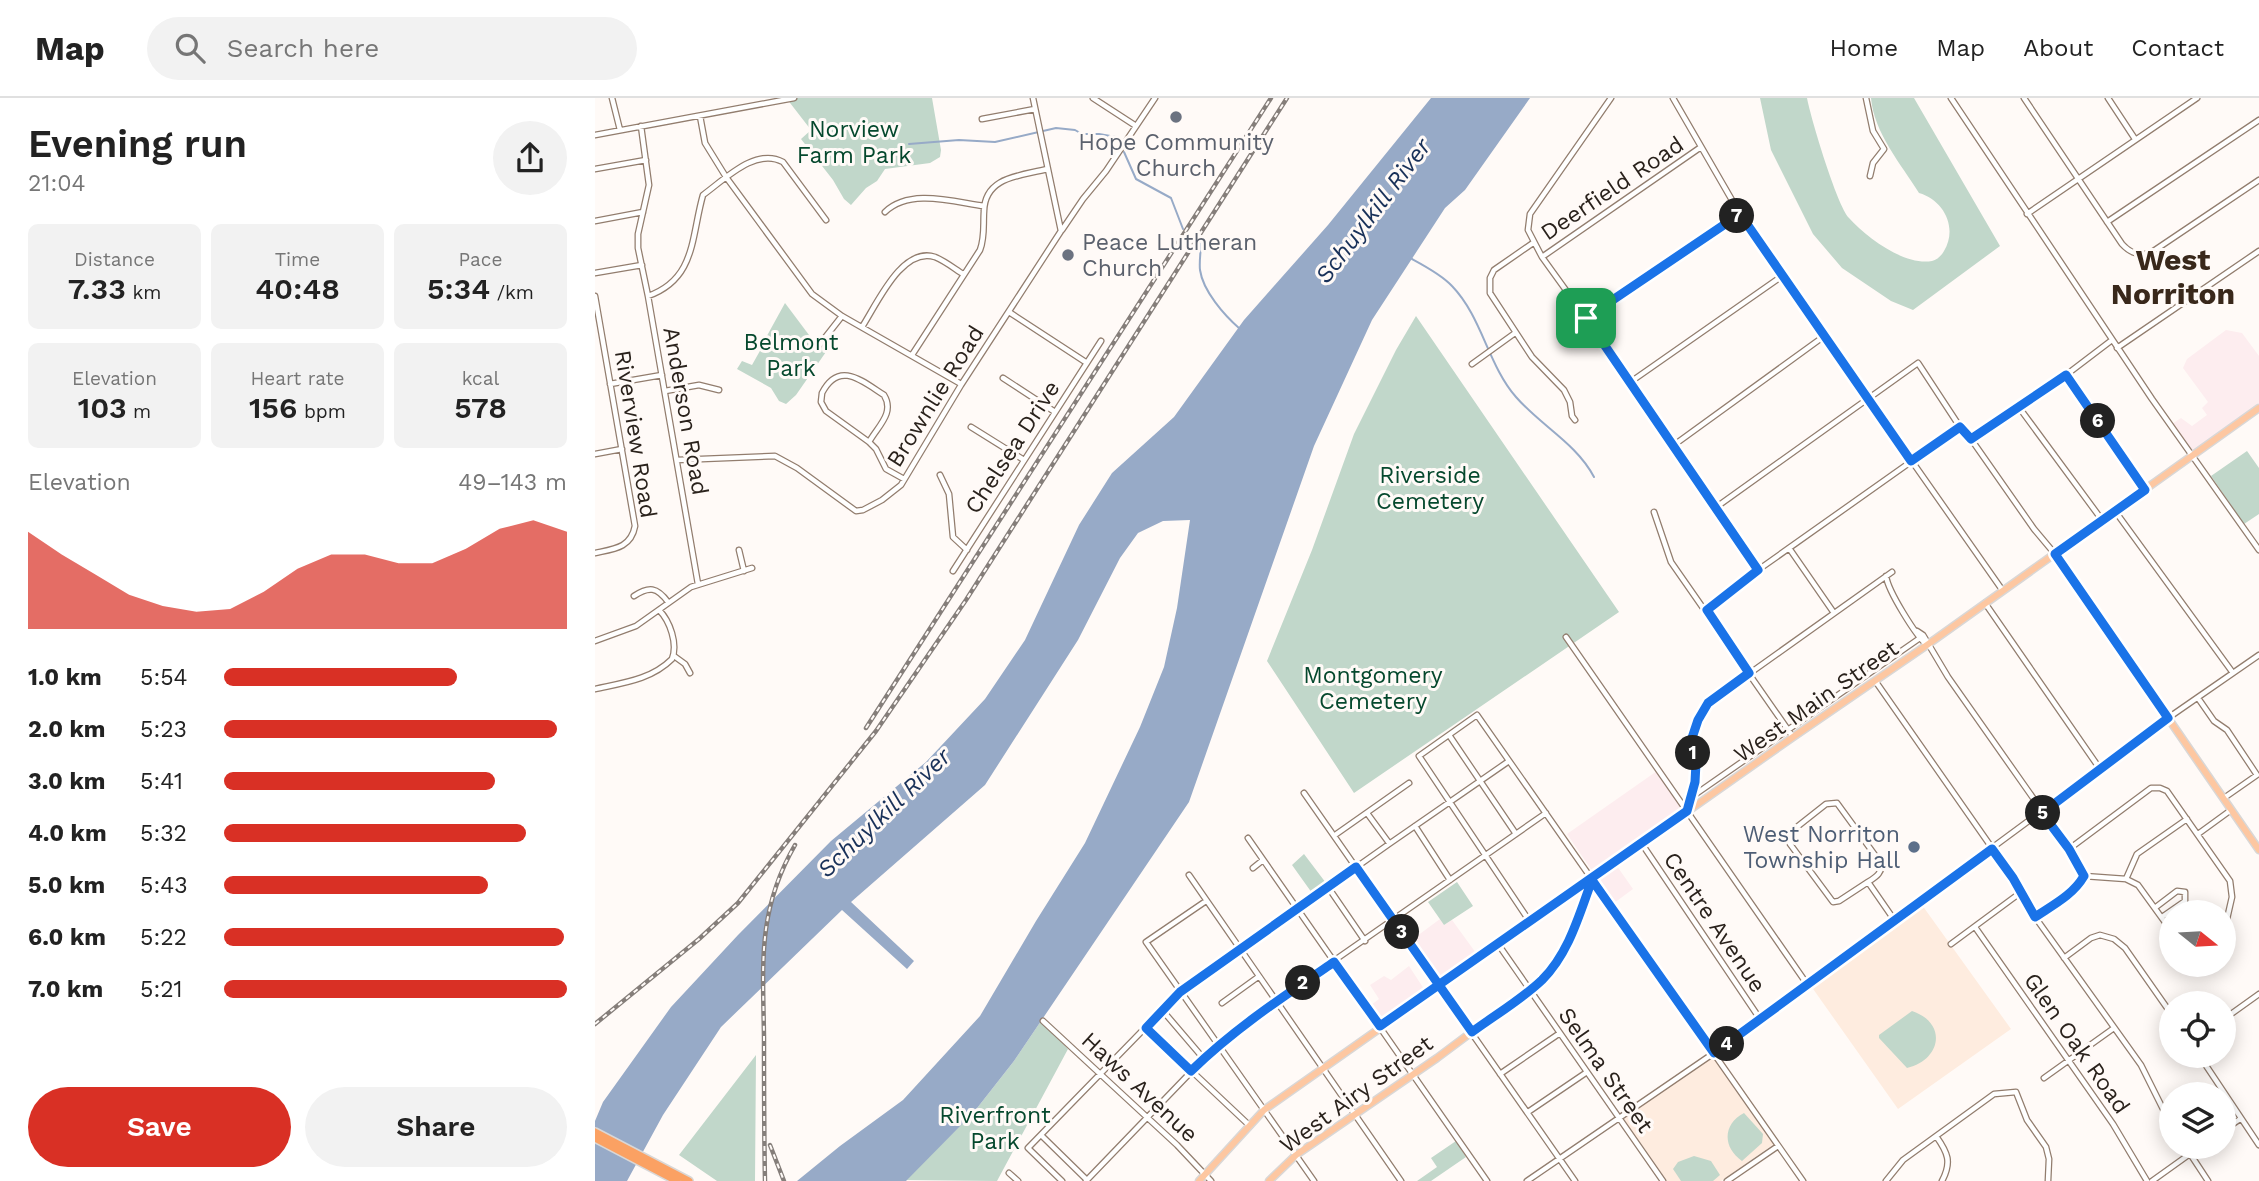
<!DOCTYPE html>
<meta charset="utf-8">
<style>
:root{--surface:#fff;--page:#f2f2f2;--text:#222;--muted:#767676;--line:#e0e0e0;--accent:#d93025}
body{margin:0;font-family:"Work Sans",sans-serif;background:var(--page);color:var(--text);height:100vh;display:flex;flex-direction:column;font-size:26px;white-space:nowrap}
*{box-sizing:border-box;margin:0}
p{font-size:23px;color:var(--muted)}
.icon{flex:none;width:38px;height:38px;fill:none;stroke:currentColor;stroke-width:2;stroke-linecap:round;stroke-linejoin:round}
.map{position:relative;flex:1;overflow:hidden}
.drawer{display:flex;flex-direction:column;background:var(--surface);width:595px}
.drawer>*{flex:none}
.needle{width:46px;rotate:108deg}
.controls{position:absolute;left:1564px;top:802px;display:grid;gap:14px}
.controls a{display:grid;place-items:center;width:77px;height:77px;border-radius:50%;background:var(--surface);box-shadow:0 4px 18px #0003;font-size:35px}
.pin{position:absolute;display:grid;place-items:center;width:60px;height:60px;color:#fff;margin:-30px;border-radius:14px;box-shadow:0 4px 10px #0006}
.km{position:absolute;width:35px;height:35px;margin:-18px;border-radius:50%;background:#222;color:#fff;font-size:19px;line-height:35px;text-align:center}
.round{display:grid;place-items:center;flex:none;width:74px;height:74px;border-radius:37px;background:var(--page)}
.headline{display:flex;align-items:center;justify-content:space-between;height:119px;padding:0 28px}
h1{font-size:38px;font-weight:600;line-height:52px}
.figures{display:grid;grid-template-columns:repeat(3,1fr);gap:10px;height:119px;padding:7px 28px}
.figures div{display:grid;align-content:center;border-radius:10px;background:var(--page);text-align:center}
.figures b{font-size:30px;font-weight:600}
.figures small{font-size:19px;font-weight:400}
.figures p{font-size:19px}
.chart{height:196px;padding:14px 28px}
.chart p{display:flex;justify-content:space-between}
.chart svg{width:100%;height:126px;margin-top:7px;fill:var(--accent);opacity:.7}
.action{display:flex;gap:14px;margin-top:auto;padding:14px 28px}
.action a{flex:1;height:80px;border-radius:42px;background:var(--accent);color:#fff;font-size:28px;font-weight:600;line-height:80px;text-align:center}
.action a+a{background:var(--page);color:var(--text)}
ul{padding:0 28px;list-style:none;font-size:23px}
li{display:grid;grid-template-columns:112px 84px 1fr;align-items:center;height:52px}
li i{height:18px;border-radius:9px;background:var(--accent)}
header{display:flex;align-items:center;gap:42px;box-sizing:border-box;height:98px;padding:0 35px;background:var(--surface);border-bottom:2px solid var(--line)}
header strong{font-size:33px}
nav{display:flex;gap:38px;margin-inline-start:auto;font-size:24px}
.search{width:490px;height:63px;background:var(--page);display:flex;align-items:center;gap:18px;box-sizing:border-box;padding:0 24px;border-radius:38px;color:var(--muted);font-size:26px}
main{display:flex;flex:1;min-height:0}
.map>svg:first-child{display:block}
.commercial{fill:#fdedef}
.built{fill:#feecdf}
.green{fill:#c1d7ca}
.water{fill:#97aac7}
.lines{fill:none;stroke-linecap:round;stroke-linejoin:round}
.stream{stroke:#97aac7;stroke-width:2}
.minor-casing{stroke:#927d6e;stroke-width:7}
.major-casing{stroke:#d9d7d6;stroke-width:9}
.highway-casing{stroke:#d9d7d6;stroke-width:10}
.minor{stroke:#fff;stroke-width:4.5}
.major{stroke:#fdc7a1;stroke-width:6}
.highway{stroke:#fba163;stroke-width:7}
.rail-casing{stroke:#857e7a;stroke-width:4.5}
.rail{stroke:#fffaf7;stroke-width:2;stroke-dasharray:5;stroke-linecap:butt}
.route-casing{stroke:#fff;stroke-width:14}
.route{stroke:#1a73e8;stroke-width:9}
.worship-dot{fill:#6b7280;stroke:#fffaf7;stroke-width:2.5}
.service-dot{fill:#5c6f8a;stroke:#fffaf7;stroke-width:2.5}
.labels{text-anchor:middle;stroke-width:6;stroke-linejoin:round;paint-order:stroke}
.park-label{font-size:23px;fill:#05482d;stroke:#fffaf7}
.worship-label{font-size:23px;fill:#5b616d;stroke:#fffaf7}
.street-label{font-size:23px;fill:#2a221c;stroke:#fffaf7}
.service-label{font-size:23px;fill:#4e5e75;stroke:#fffaf7;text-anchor:end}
.water-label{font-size:24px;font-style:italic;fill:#193159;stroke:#fffaf7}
.district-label{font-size:30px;font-weight:bold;fill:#39281b;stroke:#fffaf7}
</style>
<header>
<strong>Map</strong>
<div class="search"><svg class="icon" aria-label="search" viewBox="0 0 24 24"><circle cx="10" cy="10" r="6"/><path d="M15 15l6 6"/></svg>Search here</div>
<nav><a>Home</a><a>Map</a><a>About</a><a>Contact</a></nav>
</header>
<main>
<section class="drawer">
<div class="headline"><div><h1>Evening run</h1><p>21:04</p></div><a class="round"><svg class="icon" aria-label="share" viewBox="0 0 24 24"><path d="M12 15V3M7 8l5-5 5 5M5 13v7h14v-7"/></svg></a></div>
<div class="figures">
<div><p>Distance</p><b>7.33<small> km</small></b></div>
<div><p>Time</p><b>40:48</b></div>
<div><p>Pace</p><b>5:34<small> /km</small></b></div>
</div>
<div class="figures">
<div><p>Elevation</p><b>103<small> m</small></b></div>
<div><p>Heart rate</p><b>156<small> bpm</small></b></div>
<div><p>kcal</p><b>578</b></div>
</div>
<div class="chart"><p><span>Elevation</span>49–143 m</p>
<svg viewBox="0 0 160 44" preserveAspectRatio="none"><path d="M0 44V10L10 18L20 25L30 32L40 36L50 38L60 37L70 31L80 23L90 18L100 18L110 21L120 21L130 16L140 9L150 6L160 10V44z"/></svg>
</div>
<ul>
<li><b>1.0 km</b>5:54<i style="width:68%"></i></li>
<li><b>2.0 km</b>5:23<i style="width:97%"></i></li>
<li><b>3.0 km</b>5:41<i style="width:79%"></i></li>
<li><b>4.0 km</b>5:32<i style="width:88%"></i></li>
<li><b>5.0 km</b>5:43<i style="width:77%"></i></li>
<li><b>6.0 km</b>5:22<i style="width:99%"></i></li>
<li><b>7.0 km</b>5:21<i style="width:100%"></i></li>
</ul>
<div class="action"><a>Save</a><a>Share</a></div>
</section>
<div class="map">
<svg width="1664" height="1083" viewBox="0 0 1664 1083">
<rect width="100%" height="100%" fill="#fffaf7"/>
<!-- commercial -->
<path class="commercial" d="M1631 232 1647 235 1664 258V305L1597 355 1577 326 1586 320 1597 328 1612 317 1607 310 1613 304 1588 270 1592 261Z
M1062 673 1088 711 1017 761 1038 791 1019 805 972 736Z
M845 821 849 827 857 822 881 855 845 879 818 841Z
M814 868 829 891 786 921 776 907 784 901 775 887 789 878 796 882Z"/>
<!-- built -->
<path class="built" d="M1327 807 1416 931 1303 1011 1216 888Z
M1118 958 1179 1046 1126 1083H1072L1029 1021Z"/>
<!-- green -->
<path class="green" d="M200 0H337L346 52 345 59 335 65 290 71 282 83 271 90 256 107 249 101 238 82 206 41 216 32 192 1Z
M1165 0H1212C1216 21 1242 107 1254 120 1272 140 1310 168 1337 163 1342 162 1347 157 1349 153 1363 130 1349 102 1324 95 1306 66 1279 35 1276 0H1319L1405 148 1318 212 1296 203 1247 170 1218 136 1176 52Z
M190 205 220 245 227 239 232 242 230 249 233 251 201 297 191 306 184 303 176 290 142 271 147 263 157 267 166 251 171 248 168 245Z
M821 218 1024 514 759 695 672 563 717 452 759 336 801 252Z
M1652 353 1664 370V416L1649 426 1616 378Z
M709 756 731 785 717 795 697 767Z
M862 784 878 808 849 827 833 804Z
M1317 913C1353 925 1346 962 1312 970L1284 940V937Z
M446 923 473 951 402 1083 310 1082 379 1014 419 963Z
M161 957 160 1083H122L84 1057Z
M1149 1015 1168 1036 1167 1045 1147 1063C1127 1049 1128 1026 1149 1015Z
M861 1043 871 1059 836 1083H822L842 1069 836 1060Z
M1099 1058 1116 1063 1125 1077 1118 1083H1086L1078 1071 1083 1064Z"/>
<!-- water -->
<path class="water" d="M836 0H935L870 92 850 110 777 222 719 348 594 704 419 963 379 1014 311 1083H202L245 1048 308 1002 385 918 441 823 490 745 545 629 569 569 582 510 595 422 568 423 543 435 525 460 483 542 390 687 256 804 319 863 312 871 247 812 126 929 68 1017 32 1083H0V1023L8 1004 76 909 143 837 236 743 331 664 390 601 430 542 484 427 517 375 579 319 649 222 733 127Z"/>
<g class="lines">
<!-- stream -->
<path class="stream" d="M314 46 364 42 400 44 461 30 480 32 487 36H504L521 39 524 45
M529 54 541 81 576 100 588 131
M606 144C606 153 604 163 605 172 608 193 629 217 645 231
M817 161C830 168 847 177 857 188 887 219 893 267 921 299 946 328 981 345 999 379"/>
<defs>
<path id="minor" d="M17 0 25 32
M498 0 541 28
M1016 0 935 116 933 132 947 159 991 220 1163 472
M1078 0 1145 116 1187 178 1408 493
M1271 0 1278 33 1289 51 1278 65 1275 78
M1356 0 1557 301 1664 452
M1429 0 1527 146C1535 155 1546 159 1557 154L1664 82
M1513 0 1540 41
M105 18 110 45 131 79 217 196 247 218 366 286
M387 21 440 11
M46 28 54 87 43 136V150L53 198 103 486
M0 37 199 0
M0 71 51 62
M290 114C315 90 359 104 389 108
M1432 116 1602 0
M0 123 48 114
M1512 124 1664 22
M467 132 488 101 511 73 560 0
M938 145 899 172 895 180V195L937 259 969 292 975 304 977 318 980 322
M947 159 1106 49
M0 175 47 167
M0 198 40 428C36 450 19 451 0 455
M53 198C101 181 96 139 108 97 130 81 161 49 188 64L231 122
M414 214 492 265
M991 220 1145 116
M267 229C282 206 307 148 340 159 350 163 360 171 368 176
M225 246 247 218
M1522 250 1664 153
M317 257 385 152C390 139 388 127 389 113 390 78 426 78 452 71
M877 266 920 235
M1471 277 1550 392
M408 280 460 314
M1034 285 1187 178
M15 286 67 277
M70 293 104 287 124 292
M1423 308 1507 422
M376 329 429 362
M1376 341 1471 277 1517 242
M274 344C283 328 300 315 289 297 267 283 244 262 227 295L226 304 231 313 274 344 281 351 291 371 309 381
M1079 347 1228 239
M0 356 27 351
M82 362 180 358 202 370 261 413 268 412 287 402 306 387 366 287 466 133 438 0
M345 377 354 396 358 439 372 452
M1120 410 1323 265 1365 329 1376 341 1439 431 1460 456
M1520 413 1638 575
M1059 414 1076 464 1198 639
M1194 450 1239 515
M144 452 149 473
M358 473 506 243
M1291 478C1293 493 1321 538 1332 547
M39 498C54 488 62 489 73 504
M1390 505 1505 671
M1112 512 1163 472 1365 329
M1322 533 1328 537 1353 579 1474 751 1489 778
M971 539 1212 886
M0 543 41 528 96 489 157 470
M79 558 90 566 95 575
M1281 584 1418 780 1440 819 1546 967 1577 1029
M0 591C27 585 56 582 77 561 83 546 75 523 64 512
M1603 600 1619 623 1632 632 1662 677 1629 700
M854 637 921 736
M709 695 980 1083
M1098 698 1325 540
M1093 713 1100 684 1101 665 1097 640 1103 622 1113 605 1297 474
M772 715 794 745
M820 728 855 782
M1603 736 1636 712
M740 737 814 685
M653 740 892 1083
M1047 746 1165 921
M1474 751 1556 690H1565L1572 693 1635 783 1637 799 1629 834
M658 770 668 762
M594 777 806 1083
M1489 778 1531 781 1543 787 1577 834
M1531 781 1542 756 1592 721
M1273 784 1244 803 1238 804 1195 746 1193 736 1231 706 1242 705 1285 764C1289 774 1281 779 1273 784L1300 823
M733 789 770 843
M611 803 551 844 719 1083
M1561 809 1582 793 1590 794V803L1567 819
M1440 819C1458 807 1478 797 1489 778
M935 824 824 658 882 617 1208 1083
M1380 829 1518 1026 1552 1083
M903 846 1068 1083
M1356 846 1425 795
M1469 860 1496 840 1505 837 1519 841 1530 850 1577 917
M627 905 663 879
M568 913 609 961
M1629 921 1664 896
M448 923 582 1047 616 1083
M551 930 655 1028
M1604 957 1664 1047
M905 976 965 935
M1449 980 1519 930
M933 1014 992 974
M1629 1032 1645 1021
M447 1038 492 1082
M1341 1038C1353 1055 1357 1064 1347 1083
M1590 1048 1613 1083
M414 1075 423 1083
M467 1083 433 1050 585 894 794 746 914 663
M491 1083 622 947 681 903 951 715
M932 1083 1119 955 1573 620 1664 557
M1132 1083 1183 1048
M1291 1083 1308 1062 1399 996 1421 994 1432 1022 1451 1049 1454 1061 1453 1083
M1557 1083 1606 1048"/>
<path id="major" d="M1460 456 1664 752
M604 1083 669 1012 1198 639 1332 547 1664 310
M674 1083 701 1057 842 960 949 880 973 844 997 782"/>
<path id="highway" d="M0 1034 94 1083
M0 1040 82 1083"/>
</defs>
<!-- minor casing -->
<use href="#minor" class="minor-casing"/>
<!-- major casing -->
<use href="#major" class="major-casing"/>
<!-- highway casing -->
<use href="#highway" class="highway-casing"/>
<!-- minor -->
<use href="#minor" class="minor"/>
<!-- major -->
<use href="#major" class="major"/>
<!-- highway -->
<use href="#highway" class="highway"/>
<defs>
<path id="rail" d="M271 630 676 0
M0 926 104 841 143 805 281 633 371 502 692 0
M175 1047 189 1083
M170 1083C169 1035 169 987 169 939 168 866 162 813 200 747"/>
</defs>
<!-- rail casing -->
<use href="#rail" class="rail-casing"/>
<!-- rail -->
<use href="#rail" class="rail"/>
</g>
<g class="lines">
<defs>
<path id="route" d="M991 220 1163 472 1112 512 1154 575 1113 605 1103 622 1097 640 1101 665 1100 684 1092 713 785 928 739 864C689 898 639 931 596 973L551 930 585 894 761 769 877 934C900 917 926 902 947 882 974 855 984 817 997 782L1119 955 1397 751 1418 780 1440 819C1458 807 1478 797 1489 778L1474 751 1447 715 1573 620 1460 456 1550 392 1471 277 1376 341 1365 329 1316 363 1145 116 991 220"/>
</defs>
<!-- route casing -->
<use href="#route" class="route-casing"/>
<!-- route -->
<use href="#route" class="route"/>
</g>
<!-- markers -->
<g class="worship-dot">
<circle cx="581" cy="19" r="7"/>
<circle cx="473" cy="157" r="7"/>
</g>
<circle class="service-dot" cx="1319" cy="749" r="7"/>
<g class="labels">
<!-- park labels -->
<g class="park-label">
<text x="259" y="39">Norview<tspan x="259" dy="26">Farm Park</tspan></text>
<text x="196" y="252">Belmont<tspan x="196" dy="26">Park</tspan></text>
<text x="835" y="385">Riverside<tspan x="835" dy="26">Cemetery</tspan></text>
<text x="778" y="585">Montgomery<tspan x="778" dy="26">Cemetery</tspan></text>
<text x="400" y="1025">Riverfront<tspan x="400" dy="26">Park</tspan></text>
</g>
<!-- worship labels -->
<g class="worship-label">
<text x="581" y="52">Hope Community<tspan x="581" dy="26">Church</tspan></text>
<text x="487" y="152" text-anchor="start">Peace Lutheran<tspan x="487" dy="26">Church</tspan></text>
</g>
<!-- street labels -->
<g class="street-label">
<text transform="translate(1017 90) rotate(-34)" y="8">Deerfield Road</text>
<text transform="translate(340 298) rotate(-58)" y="8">Brownlie Road</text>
<text transform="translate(91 313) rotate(80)" y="8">Anderson Road</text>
<text transform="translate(41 336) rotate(81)" y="8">Riverview Road</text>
<text transform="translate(417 349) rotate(-57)" y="8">Chelsea Drive</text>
<text transform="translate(1221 603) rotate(-35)" y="8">West Main Street</text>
<text transform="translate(1120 824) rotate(56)" y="8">Centre Avenue</text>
<text transform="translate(1482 945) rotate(55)" y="8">Glen Oak Road</text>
<text transform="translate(1011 972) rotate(55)" y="8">Selma Street</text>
<text transform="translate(545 989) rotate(43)" y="8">Haws Avenue</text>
<text transform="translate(761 996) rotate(-36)" y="8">West Airy Street</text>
</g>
<!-- service labels -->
<g class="service-label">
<text x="1305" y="744">West Norriton<tspan x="1305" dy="26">Township Hall</tspan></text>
</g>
<!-- water labels -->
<g class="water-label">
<text transform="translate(778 113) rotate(-53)" y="8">Schuylkill River</text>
<text transform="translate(289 715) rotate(-44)" y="8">Schuylkill River</text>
</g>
<!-- district labels -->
<g class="district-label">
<text x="1578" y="172">West<tspan x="1578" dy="34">Norriton</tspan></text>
</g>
</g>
</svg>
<div class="controls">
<a><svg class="needle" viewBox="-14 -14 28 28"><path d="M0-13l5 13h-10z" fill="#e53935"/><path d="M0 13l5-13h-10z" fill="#767676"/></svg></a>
<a><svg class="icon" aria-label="locate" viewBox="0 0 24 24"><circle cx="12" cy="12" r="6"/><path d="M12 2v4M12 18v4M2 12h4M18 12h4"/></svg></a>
<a><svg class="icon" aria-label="layers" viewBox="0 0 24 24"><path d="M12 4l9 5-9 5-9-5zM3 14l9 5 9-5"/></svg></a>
</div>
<div class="pin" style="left:991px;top:220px;background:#1e9e55"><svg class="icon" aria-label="arrive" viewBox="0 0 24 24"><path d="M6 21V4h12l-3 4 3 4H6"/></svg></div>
<b class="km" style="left:1098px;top:655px">1</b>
<b class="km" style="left:708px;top:885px">2</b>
<b class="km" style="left:807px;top:834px">3</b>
<b class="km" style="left:1132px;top:946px">4</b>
<b class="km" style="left:1448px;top:715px">5</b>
<b class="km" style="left:1503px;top:323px">6</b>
<b class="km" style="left:1142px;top:118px">7</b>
</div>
</main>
